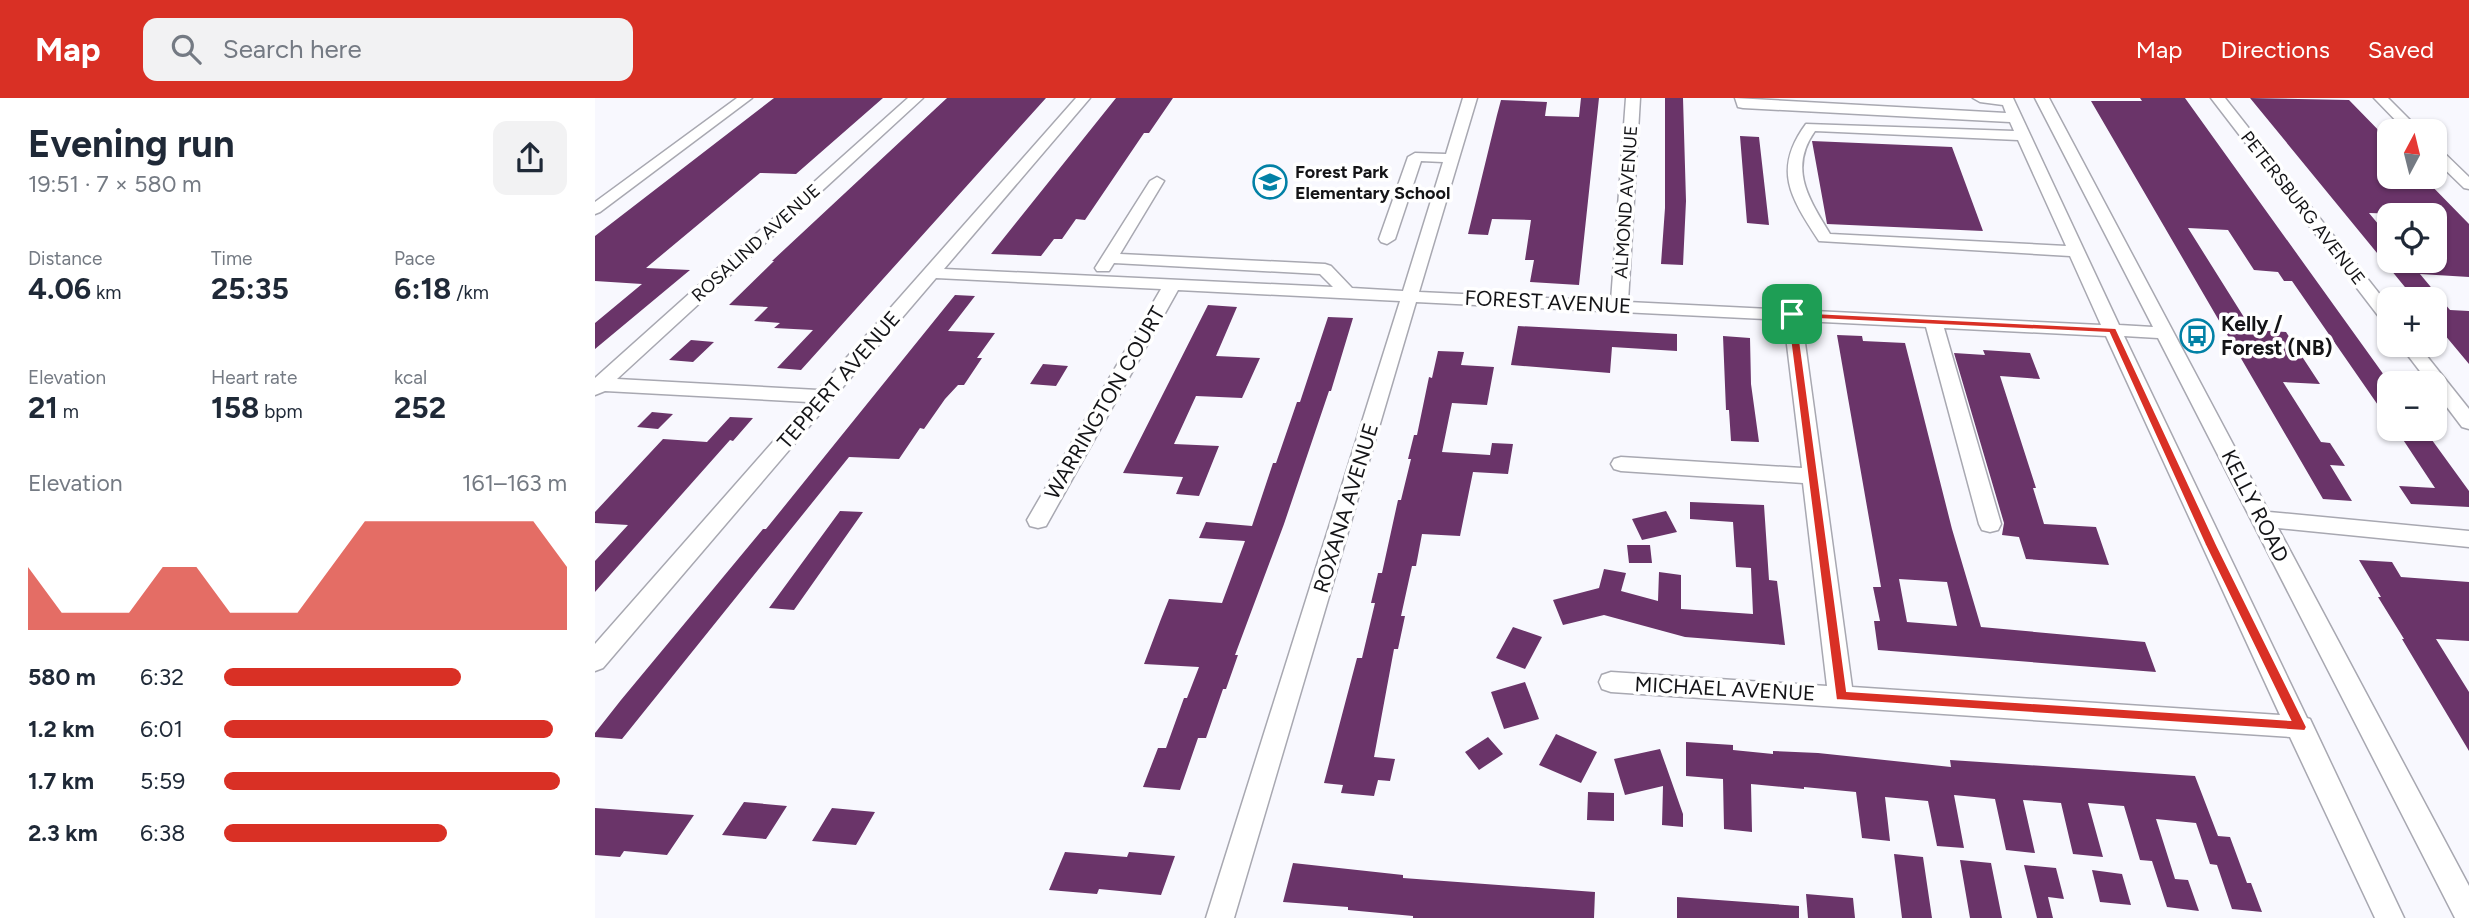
<!DOCTYPE html>
<meta charset="utf-8">
<style>
:root{--surface:#fff;--page:#f2f2f3;--text:#1f2937;--muted:#747a83;--accent:#d93025}
body{margin:0;font-family:Figtree,sans-serif;background:var(--page);color:var(--text);height:100vh;display:flex;flex-direction:column;font-size:26px;white-space:nowrap}
*{box-sizing:border-box;margin:0}
p{font-size:23px;color:var(--muted)}
.icon{flex:none;width:38px;height:38px;fill:none;stroke:currentColor;stroke-width:2;stroke-linecap:round;stroke-linejoin:round}
.map{position:relative;flex:1;overflow:hidden}
.details{display:flex;flex-direction:column;background:var(--surface);width:595px}
.details>*{flex:none}
.needle{width:46px;rotate:7deg}
.controls{position:absolute;left:1782px;top:21px;display:grid;gap:14px}
.controls a{display:grid;place-items:center;width:70px;height:70px;border-radius:14px;background:var(--surface);box-shadow:0 2px 5px #0004;font-size:35px}
.pin{position:absolute;display:grid;place-items:center;width:60px;height:60px;color:#fff;margin:-30px;border-radius:14px;box-shadow:0 4px 10px #0006}
.round{display:grid;place-items:center;flex:none;width:74px;height:74px;border-radius:14px;background:var(--page)}
.head{display:flex;align-items:center;justify-content:space-between;height:119px;padding:0 28px}
h1{font-size:38px;font-weight:700;line-height:52px}
.stats{display:grid;grid-template-columns:repeat(3,1fr);gap:10px;height:119px;padding:7px 28px}
.stats div{display:grid;align-content:center}
.stats b{font-size:30px;font-weight:700}
.stats small{font-size:19px;font-weight:400}
.stats p{font-size:19px}
.chart{height:196px;padding:14px 28px}
.chart p{display:flex;justify-content:space-between}
.chart svg{width:100%;height:126px;margin-top:7px;fill:var(--accent);opacity:.7}
ul{padding:0 28px;list-style:none;font-size:23px}
li{display:grid;grid-template-columns:112px 84px 1fr;align-items:center;height:52px}
li i{height:18px;border-radius:9px;background:var(--accent)}
header{display:flex;align-items:center;gap:42px;box-sizing:border-box;height:98px;padding:0 35px;background:var(--accent);color:#fff}
header strong{font-size:33px}
nav{display:flex;gap:38px;margin-inline-start:auto;font-size:24px}
.search{width:490px;height:63px;background:var(--page);display:flex;align-items:center;gap:18px;box-sizing:border-box;padding:0 24px;border-radius:14px;color:var(--muted);font-size:26px}
main{display:flex;flex:1;min-height:0}
.map>svg:first-child{display:block}
.building{fill:#6a3469;fill-rule:evenodd}
.lines{fill:none;stroke-linecap:round;stroke-linejoin:round}
.minor-casing{stroke:#a8a8b1;stroke-width:3}
.minor{fill:#fff;fill-rule:evenodd}
.route{fill:#d93025;stroke:#fff;stroke-width:2;fill-rule:evenodd}
.labels{text-anchor:middle;stroke-width:7;stroke-linejoin:round;paint-order:stroke}
.far-poi-label{font-size:18px;font-weight:bold;fill:#141417;stroke:#fff;text-anchor:start}
.far-street-label{font-size:18px;fill:#141417;stroke:#fff}
.street-label{font-size:21px;fill:#141417;stroke:#fff}
.poi-label{font-size:21px;font-weight:bold;fill:#141417;stroke:#fff;text-anchor:start}
</style>
<header>
<strong>Map</strong>
<div class="search"><svg class="icon" aria-label="search" viewBox="0 0 24 24"><circle cx="10" cy="10" r="6"/><path d="M15 15l6 6"/></svg>Search here</div>
<nav><a>Map</a><a>Directions</a><a>Saved</a></nav>
</header>
<main>
<section class="details">
<div class="head"><div><h1>Evening run</h1><p>19:51 · 7 × 580 m</p></div><a class="round"><svg class="icon" aria-label="share" viewBox="0 0 24 24"><path d="M12 15V3M7 8l5-5 5 5M5 13v7h14v-7"/></svg></a></div>
<div class="stats">
<div><p>Distance</p><b>4.06<small> km</small></b></div>
<div><p>Time</p><b>25:35</b></div>
<div><p>Pace</p><b>6:18<small> /km</small></b></div>
</div>
<div class="stats">
<div><p>Elevation</p><b>21<small> m</small></b></div>
<div><p>Heart rate</p><b>158<small> bpm</small></b></div>
<div><p>kcal</p><b>252</b></div>
</div>
<div class="chart"><p><span>Elevation</span>161–163 m</p>
<svg viewBox="0 0 160 44" preserveAspectRatio="none"><path d="M0 44V22L10 38L20 38L30 38L40 22L50 22L60 38L70 38L80 38L90 22L100 6L110 6L120 6L130 6L140 6L150 6L160 22V44z"/></svg>
</div>
<ul>
<li><b>580 m</b>6:32<i style="width:69%"></i></li>
<li><b>1.2 km</b>6:01<i style="width:96%"></i></li>
<li><b>1.7 km</b>5:59<i style="width:98%"></i></li>
<li><b>2.3 km</b>6:38<i style="width:65%"></i></li>
</ul>
</section>
<div class="map">
<svg width="1874" height="820" viewBox="0 0 1874 820">
<rect width="100%" height="100%" fill="#f8f8fe"/>
<!-- building -->
<path class="building" d="M179 0H288L201 76 165 75 51 170 95 172 0 251V225L47 186 0 183V138Z
M352 0H451L206 272 182 270 218 232 179 230 185 225 159 223 173 209 134 207 179 163H177Z
M521 0H578L554 35H549L490 122 481 121 467 141H459L446 158 396 156Z
M986 0H1004L984 187 935 184 939 162H930L936 122 897 121 893 137 873 136 902 17 906 2 952 4 950 18 984 19Z
M1070 0H1088L1091 103 1088 167 1066 166 1070 110Z
M1545 0H1590L1794 284V323L1697 183H1689L1683 174 1659 172 1633 132 1593 130 1657 232 1691 234 1725 286 1688 284 1726 344 1735 345 1750 368 1735 367 1757 403 1728 401 1496 3H1547Z
M1655 0 1754 2 1794 43V79H1828L1874 126V179L1825 176 1855 212 1874 213V266L1839 224V201H1821L1814 194ZM1774 115 1839 117V163H1794V139Z
M1145 38 1164 39 1174 127 1152 125Z
M1217 43 1357 49 1388 133 1232 126Z
M360 197 380 198 353 233 400 235 382 260H387L369 287H363L350 301 329 331 325 330 304 361 254 359 27 641 0 639V635L26 602 168 431H171Z
M613 207 642 209 621 258 665 260 647 300 601 298 579 346 624 348 604 398 581 396 588 379 528 375Z
M733 219 758 220 736 293H734L689 426 640 557H643L631 591H628L611 640H603L585 692 548 689 563 650H571L589 600H592L604 569 549 566 566 521 574 501 627 505 650 443 604 440 611 424 657 428 678 365H681L702 304H705Z
M923 228 1082 236V253L1017 249 1015 275 916 267Z
M1242 237 1267 238 1268 243 1310 245 1357 431 1386 529 1550 544 1561 574 1283 552 1279 523H1285L1278 489H1286ZM1304 481 1352 484 1362 528 1312 524Z
M1128 238 1155 240 1156 286 1164 344 1136 343 1134 312H1131Z
M96 242 119 244 98 264 74 262Z
M1388 252 1435 255 1445 281 1405 278 1441 390H1438L1449 426 1501 429 1514 467 1431 461 1424 439 1407 437 1409 425 1359 255 1390 257Z
M843 253 869 254 866 267 899 269 892 307 857 305 847 354 895 357 897 345 918 346 913 376 878 374 865 438 827 436 821 468H817L806 518H810L803 551H799L779 659 800 661 795 683 783 682 779 698 746 695 748 687 729 685 762 560H767L780 505H776L783 475H787L803 402H806L816 361H813L819 337H822L834 279 837 280Z
M448 266 473 268 461 288 435 286Z
M57 314 78 316 63 331 42 329Z
M135 319 158 320 138 343 135 342 0 494V463L33 427 0 425V414L68 341 112 344Z
M1801 331H1829L1874 393V409L1816 406 1804 388 1840 390Z
M1095 404 1169 407 1174 482 1182 483 1190 547 1090 539 1009 517 968 527 958 502 1004 490 1009 471 1031 475 1026 493 1063 503 1064 474 1086 477V511L1158 516 1156 470 1141 469 1138 424 1095 421Z
M245 413 268 414 199 512 174 510Z
M1071 413 1082 434 1047 442 1037 421Z
M1032 447H1055L1057 465H1034Z
M1764 462 1797 464 1806 479 1874 484V543L1841 541 1874 594V653L1807 541H1809L1783 499H1786Z
M918 529 947 539 930 571 901 560Z
M930 584 944 621 909 631 896 594Z
M961 636 1002 654 986 685 944 667Z
M893 639 908 656 884 672 870 654Z
M1091 644 1138 647V652L1178 656V653L1223 655 1356 669 1355 662 1600 678 1623 738 1635 739 1652 785H1656L1667 814 1637 811 1622 767 1615 766 1601 725 1561 721 1580 781 1593 782 1604 813 1572 809 1557 763 1545 762 1529 708 1493 705 1508 759 1478 756 1466 705 1428 702 1440 755 1411 752 1400 701 1359 697 1369 750 1342 748 1333 703 1290 699 1295 743 1267 740 1261 694 1209 689V691L1156 686 1157 734 1129 731 1128 681 1091 678Z
M1065 651 1088 716V729L1067 727 1068 688 1030 697 1019 661Z
M993 694 1019 695V723L992 722Z
M149 704 192 708 171 741 127 737Z
M0 710 99 717 72 757 29 753 25 759 0 757Z
M237 710 280 714 261 747 217 743Z
M470 754 532 759 534 754 580 758 566 797 504 791 502 796 454 792Z
M1299 756 1328 759 1337 820H1307Z
M1365 762 1396 765 1407 820H1375Z
M698 765 808 777V780L1000 794 999 820H818V818L753 812V809L688 804Z
M1429 767 1461 770 1469 801 1453 799 1458 820H1442Z
M1497 772 1527 776 1536 807 1505 804Z
M1211 796 1258 800 1260 820H1213Z
M1082 799 1204 808V820H1082Z"/>
<g class="lines">
<defs>
<path id="minor" d="M142 0H157L5 114 0 116V104Z
M313 0H328L22 281 223 292 481 0H495L349 171 738 189 725 176 519 165 514 173H502L500 170 555 83 562 79 569 83 525 156 730 166 736 168 757 190 808 193 848 64 826 63 800 141 792 146 786 144 784 141 813 59 820 55 851 56 868 0H882L824 194 1016 203 1031 0H1045L1033 204 1506 227 1475 158 1224 143C1196 100 1177 72 1211 26L1419 33 1415 24 1148 10 1143 9 1140 0 1411 15 1408 7 1385 4 1378 0H1418L1524 227 1558 229 1440 0H1454L1674 414 1874 433V449L1683 430 1874 788V820H1860L1563 240 1529 238 1712 620 1715 621 1809 820H1780L1695 639 1016 594 1007 591 1004 584 1007 577 1016 574 1232 588 1208 385 1026 373 1019 371 1016 366 1019 361 1026 359 1207 370 1189 222 821 204 639 820H611L805 203 583 192 451 428 443 430 435 428 432 422 566 191 341 180 8 570 0 573V546L213 304 10 293 0 297V280ZM1220 33 1423 42 1471 148 1235 136C1214 101 1193 71 1220 33ZM1207 223 1331 229 1384 426 1387 432 1395 434 1403 432 1406 426 1349 230 1511 238 1685 617 1257 589Z
M1616 0H1630L1794 208V225L1788 224Z
M1779 0H1793L1826 33H1811Z
M1839 49 1844 50 1874 79V91L1869 90 1839 61Z
M1805 247H1823L1874 311V331L1867 329 1839 292V285H1834Z"/>
</defs>
<!-- minor casing -->
<use href="#minor" class="minor-casing"/>
<!-- minor -->
<use href="#minor" class="minor"/>
</g>
<!-- route -->
<path class="route" d="M1197 214 1521 230 1622 447 1712 629 1710 633 1241 602 1192 216ZM1202 220 1514 235 1610 447 1695 622 1252 593Z"/>
<!-- icons -->
<defs>
<symbol id="school-ring" viewBox="-11 -11 22 22"><circle r="9.5" fill="#fff" stroke="#0281a6" stroke-width="1.5"/><path d="M0-5L7-2L0 1L-7-2ZM-4 1L0 2.5L4 1V4Q0 6-4 4Z" fill="#0281a6"/></symbol>
<symbol id="bus-ring" viewBox="-11 -11 22 22"><circle r="9.5" fill="#fff" stroke="#0281a6" stroke-width="1.5"/><path d="M-5-6H5V4H4V6H2V4H-2V6H-4V4H-5ZM-3.5-4V0h7V-4ZM-3.5 1.2v1.5H-2V1.2ZM2 1.2v1.5H3.5V1.2Z" fill="#0281a6"/></symbol>
</defs>
<g fill-rule="evenodd">
<use href="#school-ring" x="656" y="65" width="38" height="38"/>
<use href="#bus-ring" x="1583" y="219" width="38" height="38"/>
</g>
<g class="labels">
<!-- far-poi labels -->
<g class="far-poi-label">
<text x="700" y="80">Forest Park<tspan x="700" dy="21">Elementary School</tspan></text>
</g>
<!-- far-street labels -->
<g class="far-street-label">
<text transform="translate(1031 104) rotate(-86)" y="6">ALMOND AVENUE</text>
<text transform="translate(1708 110) rotate(52)" y="6">PETERSBURG AVENUE</text>
<text transform="translate(161 145) rotate(-42)" y="6">ROSALIND AVENUE</text>
</g>
<!-- street labels -->
<g class="street-label">
<text transform="translate(953 204) rotate(3)" y="7">FOREST AVENUE</text>
<text transform="translate(244 282) rotate(-49)" y="7">TEPPERT AVENUE</text>
<text transform="translate(510 305) rotate(-60)" y="7">WARRINGTON COURT</text>
<text transform="translate(1660 408) rotate(63)" y="7">KELLY ROAD</text>
<text transform="translate(751 410) rotate(-73)" y="7">ROXANA AVENUE</text>
<text transform="translate(1130 591) rotate(3)" y="7">MICHAEL AVENUE</text>
</g>
<!-- poi labels -->
<g class="poi-label">
<text x="1626" y="233">Kelly /<tspan x="1626" dy="24">Forest (NB)</tspan></text>
</g>
</g>
</svg>
<div class="controls">
<a><svg class="needle" viewBox="-14 -14 28 28"><path d="M0-13l5 13h-10z" fill="#e53935"/><path d="M0 13l5-13h-10z" fill="#747a83"/></svg></a>
<a><svg class="icon" aria-label="locate" viewBox="0 0 24 24"><circle cx="12" cy="12" r="6"/><path d="M12 2v4M12 18v4M2 12h4M18 12h4"/></svg></a>
<a>+</a>
<a>−</a>
</div>
<div class="pin" style="left:1197px;top:216px;background:#1e9e55"><svg class="icon" aria-label="arrive" viewBox="0 0 24 24"><path d="M6 21V4h12l-3 4 3 4H6"/></svg></div>
</div>
</main>
